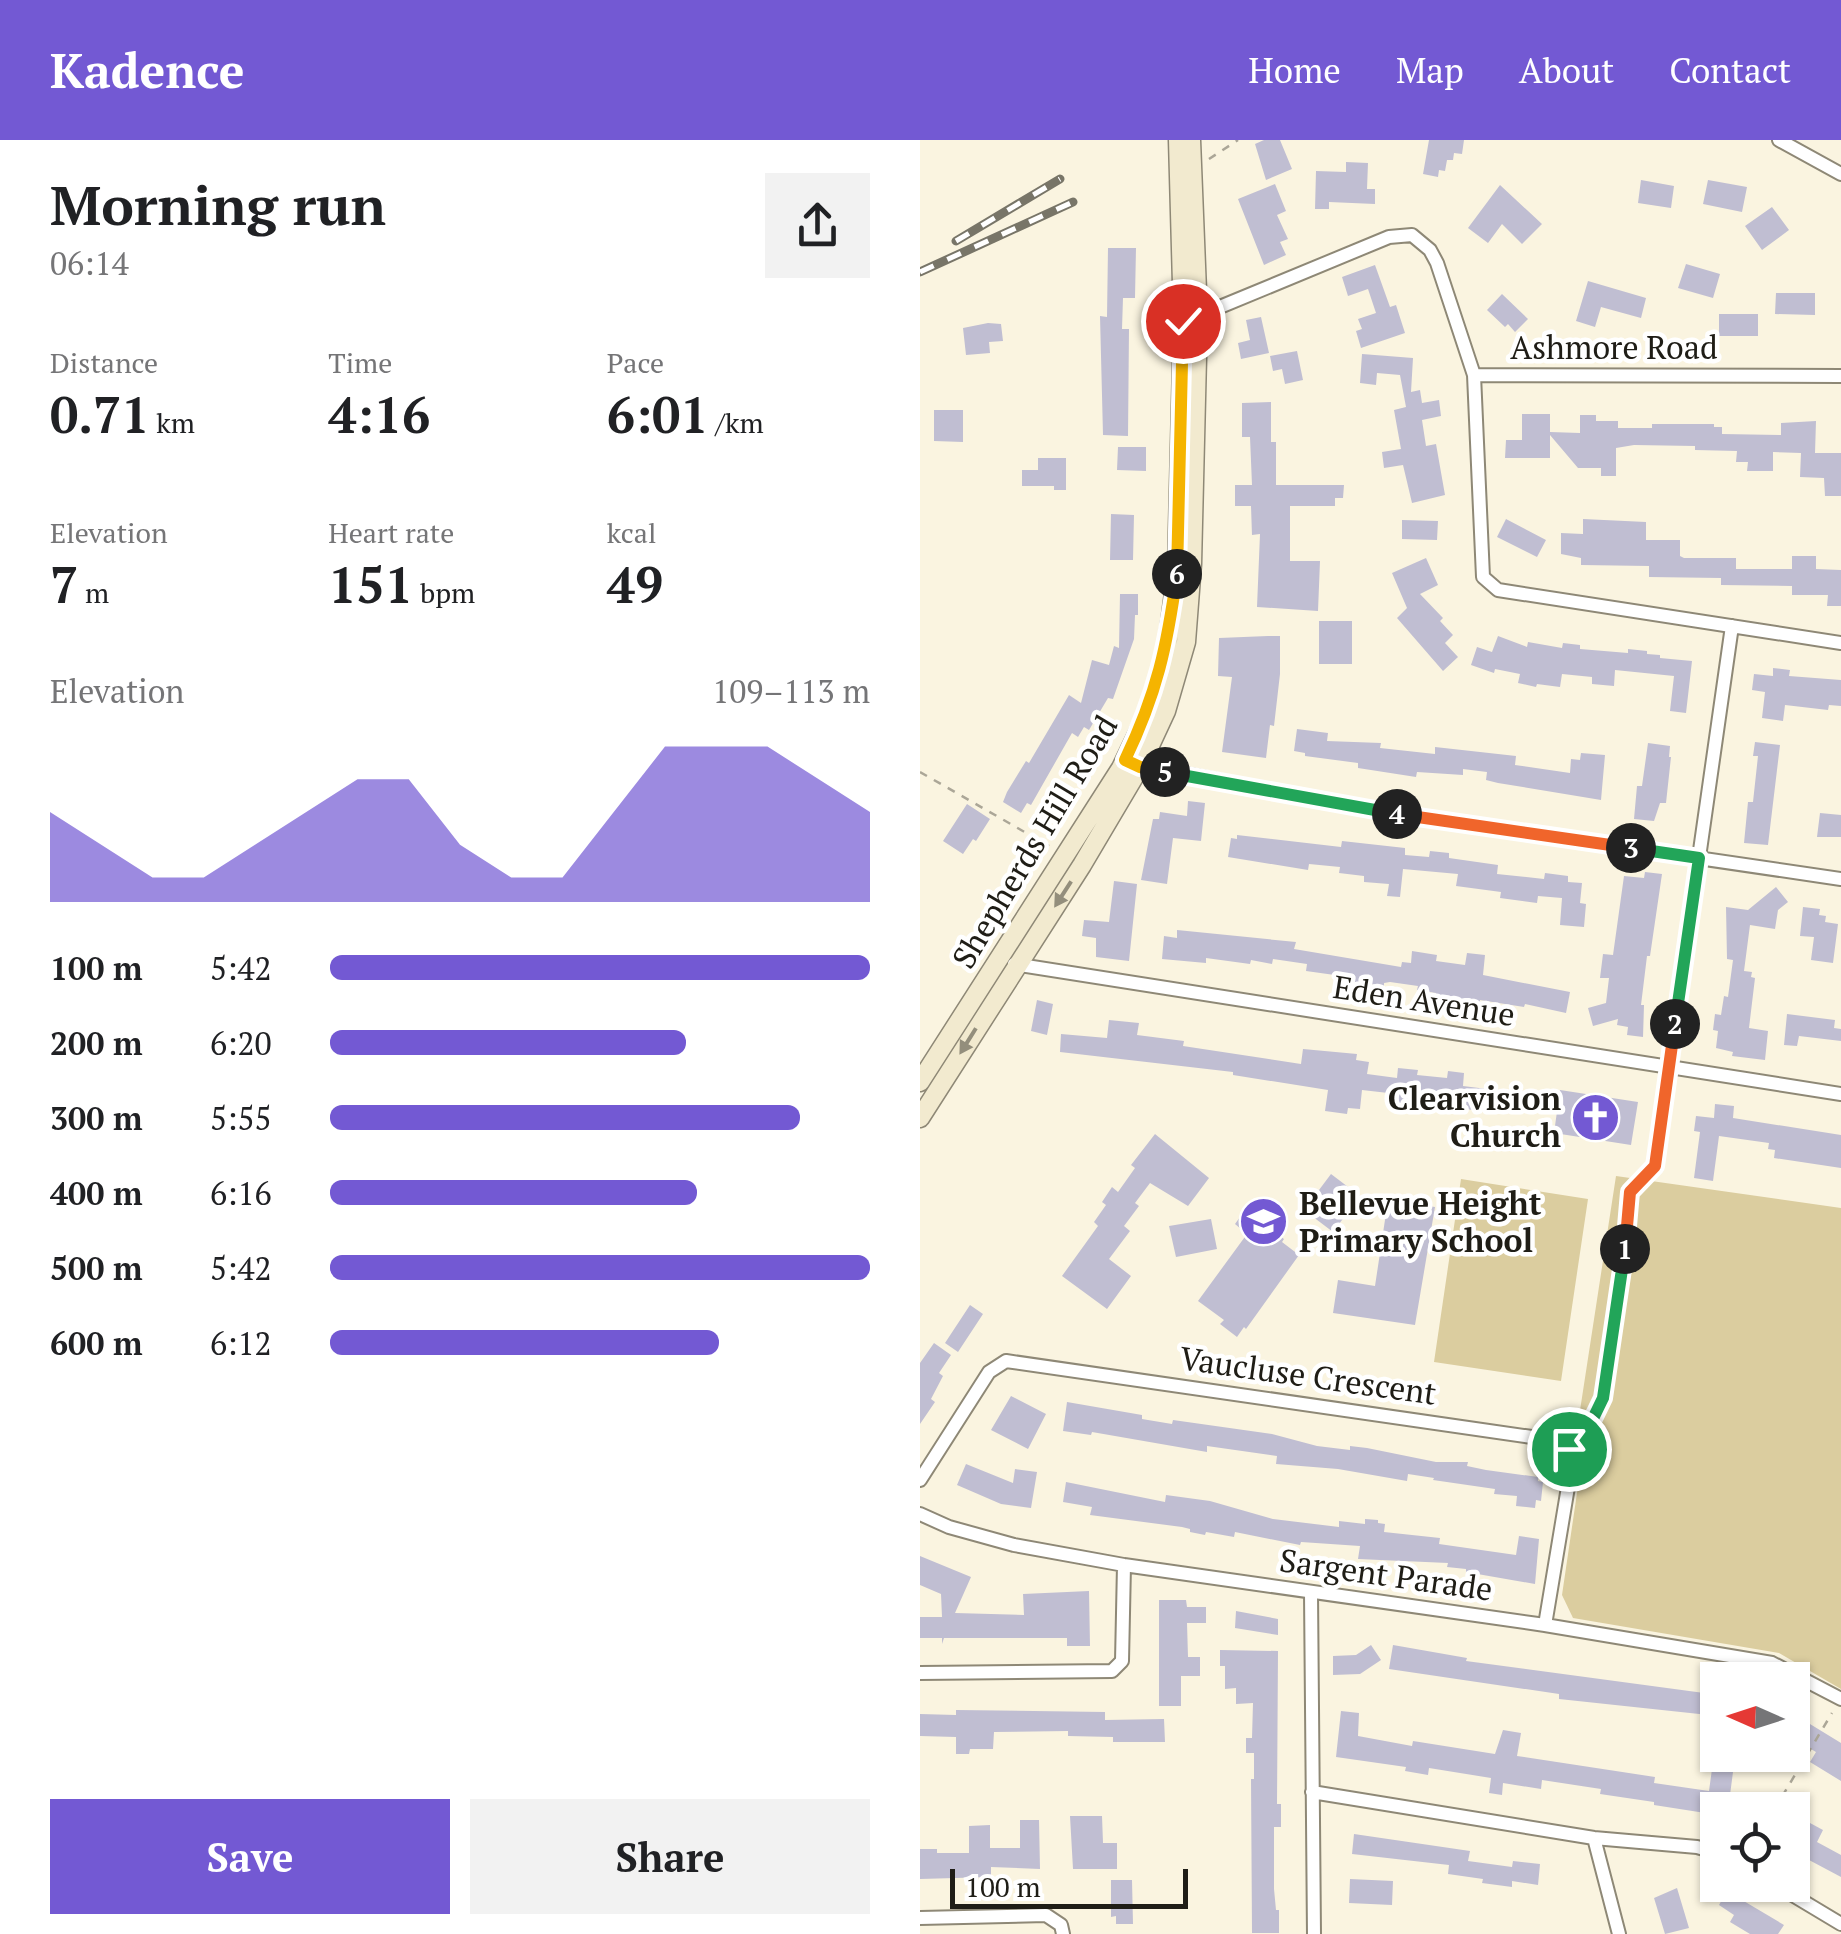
<!DOCTYPE html>
<meta charset="utf-8">
<style>
:root{--surface:#fff;--page:#f2f2f2;--text:#202124;--muted:#757577;--accent:#7359d3}
body{margin:0;font-family:"PT Serif",serif;background:var(--page);color:var(--text);height:100vh;display:flex;flex-direction:column;font-size:38px;white-space:nowrap}
*{box-sizing:border-box;margin:0}
p{font-size:32px;color:var(--muted)}
.icon{flex:none;width:55px;height:55px;fill:none;stroke:currentColor;stroke-width:2;stroke-linecap:round;stroke-linejoin:round}
.map{position:relative;flex:1;overflow:hidden}
.sheet{display:flex;flex-direction:column;background:var(--surface);width:920px}
.sheet>*{flex:none}
.needle{width:65px;rotate:273deg}
.buttons{position:absolute;left:780px;top:1522px;display:grid;gap:20px}
.buttons a{display:grid;place-items:center;width:110px;height:110px;border-radius:0px;background:var(--surface);box-shadow:0 2px 8px #0004;font-size:50px}
.scale{position:absolute;left:30px;bottom:25px;width:238px;box-sizing:border-box;padding-left:10px;border:5px solid #1f1d16;border-top:0;font-size:28px;line-height:35px;white-space:nowrap;color:#1f1d16;-webkit-text-stroke:8px #fff;paint-order:stroke}
.pin{position:absolute;display:grid;place-items:center;width:85px;height:85px;color:#fff;margin:-42px;border:5px solid #fff;border-radius:50%;box-shadow:0 2px 10px #0007}
.km{position:absolute;width:50px;height:50px;margin:-25px;border-radius:50%;background:#222;color:#fff;font-size:28px;line-height:50px;text-align:center}
.round{display:grid;place-items:center;flex:none;width:105px;height:105px;border-radius:0px;background:var(--page)}
.headline{display:flex;align-items:center;justify-content:space-between;height:170px;padding:0 50px}
h1{font-size:55px;font-weight:700;line-height:75px}
.figures{display:grid;grid-template-columns:repeat(3,1fr);gap:15px;height:170px;padding:10px 50px}
.figures div{display:grid;align-content:center}
.figures b{font-size:50px;font-weight:700}
.figures small{font-size:28px;font-weight:400}
.figures p{font-size:28px}
.chart{height:280px;padding:20px 50px}
.chart p{display:flex;justify-content:space-between}
.chart svg{width:100%;height:180px;margin-top:10px;fill:var(--accent);opacity:.7}
.primary-button{display:flex;gap:20px;margin-top:auto;padding:20px 50px}
.primary-button a{flex:1;height:115px;border-radius:0px;background:var(--accent);color:#fff;font-size:40px;font-weight:700;line-height:115px;text-align:center}
.primary-button a+a{background:var(--page);color:var(--text)}
ul{padding:0 50px;list-style:none;font-size:32px}
li{display:grid;grid-template-columns:160px 120px 1fr;align-items:center;height:75px}
li i{height:25px;border-radius:12px;background:var(--accent)}
header{display:flex;align-items:center;gap:60px;box-sizing:border-box;height:140px;padding:0 50px;background:var(--accent);color:#fff}
header strong{font-size:48px}
nav{display:flex;gap:55px;margin-inline-start:auto;font-size:35px}
main{display:flex;flex:1;min-height:0}
.map>svg:first-child{display:block}
.green{fill:#dbcd9f}
.building{fill:#c0bed2}
.lines{fill:none;stroke-linecap:round;stroke-linejoin:round}
.minor-casing{stroke:#8e8876;stroke-width:16}
.secondary-casing{stroke:#8e8876;stroke-width:21}
.path{stroke:#aba697;stroke-width:2.5;stroke-dasharray:8 8;stroke-linecap:butt}
.minor{stroke:#fff;stroke-width:12}
.secondary{stroke:#f2eacf;stroke-width:18}
.rail-casing{stroke:#787568;stroke-width:9}
.rail{stroke:#fff;stroke-width:5;stroke-dasharray:15;stroke-linecap:butt}
.oneway{fill:#938e7c}
.split-1-casing{stroke:#fff;stroke-width:20}
.split-2-casing{stroke:#fff;stroke-width:20}
.split-3-casing{stroke:#fff;stroke-width:20}
.split-4-casing{stroke:#fff;stroke-width:20}
.split-5-casing{stroke:#fff;stroke-width:20}
.split-6-casing{stroke:#fff;stroke-width:20}
.split-7-casing{stroke:#fff;stroke-width:20}
.split-1{stroke:#22a559;stroke-width:12}
.split-2{stroke:#f0652b;stroke-width:12}
.split-3{stroke:#22a559;stroke-width:12}
.split-4{stroke:#f0652b;stroke-width:12}
.split-5{stroke:#22a559;stroke-width:12}
.split-6{stroke:#f5b400;stroke-width:12}
.split-7{stroke:#f5b400;stroke-width:12}
.labels{text-anchor:middle;stroke-width:9;stroke-linejoin:round;paint-order:stroke}
.street-label{font-size:32px;fill:#1f1d16;stroke:#fff}
.poi-label{font-size:32px;font-weight:bold;fill:#1f1d16;stroke:#fff;text-anchor:end}
</style>
<header>
<strong>Kadence</strong>
<nav><a>Home</a><a>Map</a><a>About</a><a>Contact</a></nav>
</header>
<main>
<section class="sheet">
<div class="headline"><div><h1>Morning run</h1><p>06:14</p></div><a class="round"><svg class="icon" aria-label="share" viewBox="0 0 24 24"><path d="M12 15V3M7 8l5-5 5 5M5 13v7h14v-7"/></svg></a></div>
<div class="figures">
<div><p>Distance</p><b>0.71<small> km</small></b></div>
<div><p>Time</p><b>4:16</b></div>
<div><p>Pace</p><b>6:01<small> /km</small></b></div>
</div>
<div class="figures">
<div><p>Elevation</p><b>7<small> m</small></b></div>
<div><p>Heart rate</p><b>151<small> bpm</small></b></div>
<div><p>kcal</p><b>49</b></div>
</div>
<div class="chart"><p><span>Elevation</span>109–113 m</p>
<svg viewBox="0 0 160 44" preserveAspectRatio="none"><path d="M0 44V22L10 30L20 38L30 38L40 30L50 22L60 14L70 14L80 30L90 38L100 38L110 22L120 6L130 6L140 6L150 14L160 22V44z"/></svg>
</div>
<ul>
<li><b>100 m</b>5:42<i style="width:100%"></i></li>
<li><b>200 m</b>6:20<i style="width:66%"></i></li>
<li><b>300 m</b>5:55<i style="width:87%"></i></li>
<li><b>400 m</b>6:16<i style="width:68%"></i></li>
<li><b>500 m</b>5:42<i style="width:100%"></i></li>
<li><b>600 m</b>6:12<i style="width:72%"></i></li>
</ul>
<div class="primary-button"><a>Save</a><a>Share</a></div>
</section>
<div class="map">
<svg width="921" height="1794" viewBox="0 0 921 1794">
<rect width="100%" height="100%" fill="#faf4e0"/>
<!-- green -->
<path class="green" d="M696 1036 921 1068V1549L859 1513 653 1478 642 1455 662 1319 657 1290Z
M541 1039 668 1059 641 1241 514 1222Z"/>
<!-- building -->
<path class="building" d="M344 0H360L372 29 346 40 335 4Z
M509 0H544L542 14 534 13 533 20H527L525 31 519 30 518 37 503 34Z
M426 22 448 23 447 49H455V64L409 62V69H395L396 31 426 32Z
M721 40 754 46 751 68 718 63Z
M788 40 827 47 822 72 783 64Z
M355 44 366 71 357 75 368 99 360 102 366 115 344 125 318 59Z
M580 45 622 84 602 104 582 84 568 103 548 88Z
M852 67 869 90 842 110 825 86Z
M188 108H216L215 158H203L202 189H209L208 296 183 295 180 176 187 177Z
M766 124 800 134 793 158 758 148Z
M455 125 470 167 476 165 485 193 441 208 436 191 442 189 438 179 456 173 448 149 428 156 422 137Z
M668 141 726 158 721 178 681 167 675 187 656 181Z
M856 153H895V175L855 174Z
M582 154 608 179 595 192 588 184 585 187 567 170Z
M799 174H838V196H799Z
M341 177 349 213 321 219 318 203 330 200 326 180Z
M68 183 81 184 83 201 69 202 70 213 46 215 43 188Z
M377 211 383 240 365 244 362 229 353 231 350 216Z
M442 214 493 218 491 252 500 250 502 263 519 260 521 276 502 280 506 306 516 304 525 355 492 363 483 325 464 328 462 312 481 309 474 270 486 267 480 235 457 233 456 245 440 243Z
M351 262V302H356V345H424L423 358H415V366H370V421H400L398 471 337 467 340 394 332 395 331 366H315V345H332L330 297H322V263Z
M14 270H43V302L14 301Z
M602 274H630V292L660 293V275H676V281H698V288H732V284H794V287H802V294L861 295V283L896 281 895 313H921V356H905L904 338 880 337 881 313 853 312V331H827L828 322H816L817 311 775 310V306L714 305 696 308V336H681V328H658L630 295V318H585L586 300H602Z
M198 307H226V331L197 330Z
M118 318H146V350H134V346H102V330H118Z
M191 374 214 375 213 420H190Z
M586 379 626 400 617 417 577 397Z
M663 379 726 382V400H760V416L764 418H816V429H872V416H896V429L921 430V466H907L908 455H872V446L801 445V438L729 437V426L661 425V418L641 414V393L663 394Z
M482 380 518 381 517 400 482 399Z
M506 418 518 445 500 454 523 478 520 481 533 495 525 503 538 517 523 531 477 478 487 468 472 433Z
M200 454H218V475H215L214 499 193 559 188 558 169 590 164 587 158 597 152 593 111 665 107 663 101 673 83 662 87 652 106 621 109 623 149 555 161 563 172 520 189 525 194 506 199 508Z
M399 481H432V524H399Z
M348 496H360V534L354 586 350 585 346 618 302 612 312 537 298 536 299 498Z
M578 496 607 507 608 502 642 508 643 503 660 505V509L708 513V509L727 511V514L740 515V518L772 521 766 573 750 571 754 536 695 530 694 546 672 544V537L642 534 640 547 617 544 616 547 598 543 600 534 575 529 574 533 551 525 557 507 572 512Z
M853 528 870 530 869 536 921 540V566L909 565 908 570 865 565 863 581 842 578 845 552 832 550 834 534 853 536Z
M377 589 408 593 407 601 461 603 460 608 515 614V607L596 616 595 625 650 633 651 619 660 620 661 613 685 615 681 660 578 643 566 640 567 632 543 629V635L497 632 496 637 438 628V623L385 616V613L374 611Z
M835 602 860 605 848 705 824 703 828 662H833L838 616H833Z
M728 603 750 606 749 617H751L746 663H740L734 681 714 679 717 646H722Z
M268 661 285 663 281 701 253 698 247 744 221 740 233 679H239L240 672 267 676Z
M47 664 70 679 56 701 53 699 43 714 23 701Z
M900 673 921 675V697H897Z
M317 695 421 707 422 701 485 708V715L509 717 510 711 529 713V718L578 725 577 734 624 739 625 733 648 736V742L662 743 660 763 666 764 664 787 640 785 642 758 618 756 617 763 580 758 581 752 536 746 538 734 483 729 480 757 467 756 469 744 444 742V736L419 733 420 727 389 724 388 730 308 717 311 698 317 699Z
M725 732 742 734 730 816H727L721 865H724L723 897 707 895 708 887 697 885 698 879 673 886 668 868 686 863 689 838H680L683 814 693 815 704 736 724 738Z
M194 741 217 744 209 821 176 817V798L162 796 164 780 189 782Z
M856 747 868 762 858 770 855 789 830 785 824 831 832 832 831 837 835 838 829 888 848 891 845 920 812 916 813 912 796 908 798 891 793 890 795 874 801 875 804 856 808 857 813 820 807 819 806 767 828 770Z
M883 767 900 769 899 775 906 776 905 782 918 784 913 823 891 820 894 797 880 796Z
M257 790 376 802 374 809 481 827 482 822 491 823 492 811 517 815 516 821 545 825 547 813 565 815 563 835 650 852 646 873 605 864 604 867 560 860 559 867 515 861 516 853 497 850 498 846 470 842 464 843V846L428 841 429 837 386 831 387 824 353 819 352 824 331 820 330 824 286 818V823L242 819 244 796 257 798Z
M117 860 133 864 127 895 111 891Z
M867 874 915 880 914 888 921 889V901L879 896 877 906 864 905Z
M189 880 219 883 217 895 264 901 263 906 381 924 383 909 437 914 436 920 449 922 447 934 477 938 478 928 498 930 497 935 527 938 528 931 544 933 543 946 591 952 588 973 476 963 477 954 442 950 440 969 428 968 427 974 405 971 408 950 313 935V932L140 912 141 894 187 898Z
M640 950 718 962 711 1005 634 993Z
M795 964 814 966 813 978 921 995V1028L854 1018 855 1010 848 1009 849 1003 799 996 793 1041 774 1038 780 992 774 991 776 976 794 978Z
M235 994 289 1038 268 1066 230 1043 215 1063 219 1066 204 1086 210 1091 189 1119 211 1136 187 1169 142 1136 178 1086 174 1082 186 1065 182 1062 192 1047 198 1052 215 1028 211 1025Z
M411 1034 440 1056 413 1092 384 1070Z
M468 1060 515 1067 495 1185 413 1173 418 1140 455 1146Z
M325 1070 364 1099 362 1102 379 1115 326 1189 324 1187 317 1197 300 1184 304 1180 278 1161 327 1094 315 1084Z
M291 1079 297 1109 256 1117 249 1086Z
M50 1165 63 1174 38 1212 25 1203Z
M14 1203 31 1215 19 1233 23 1236 11 1259 15 1262 0 1284V1223Z
M91 1256 126 1274 108 1309 71 1290Z
M147 1262 222 1275V1279L252 1284 253 1280 352 1294 397 1306 430 1310V1306L447 1308 516 1322H548L547 1326 566 1330 618 1337V1341L623 1342 621 1361 616 1360 615 1368 596 1366 597 1356 574 1354 575 1349 513 1340 514 1338 488 1334 487 1341 418 1329 356 1324 357 1316 287 1306V1312L172 1292 171 1295 143 1291Z
M46 1324 93 1343 95 1329 117 1332 111 1368 81 1364 37 1345Z
M146 1342 245 1362 246 1355 290 1361 353 1379 419 1387V1381L445 1384V1379L458 1380V1383L465 1384 464 1392 520 1398 519 1404 596 1415 599 1396 619 1399 615 1444 546 1432V1429L527 1427 528 1423 438 1419 440 1406 381 1402 380 1405 315 1392 314 1397 286 1392 285 1395 270 1392V1389L262 1387 170 1375 172 1367 143 1362Z
M0 1416 51 1437 35 1473 104 1475 103 1454 169 1451 170 1506H147V1498H24L22 1504V1498H0V1477H22L21 1454 0 1445Z
M239 1460H266L267 1467H286V1483H267L268 1517H280V1536H261V1566H239Z
M316 1471 358 1479V1495L315 1488Z
M451 1505 461 1520 440 1534 413 1535V1516L436 1515Z
M473 1505 547 1518 546 1521 784 1553 798 1557V1576L639 1559V1554L469 1529Z
M300 1510 358 1511 357 1664H361V1687H354V1749L356 1770H359V1793H332L331 1639H334V1613H326V1598H332L333 1563 316 1564V1548L305 1549V1526H300Z
M36 1570 185 1572V1580L244 1579 245 1602H193V1597L148 1596V1591L74 1592 73 1609H50L49 1614H36V1597L0 1596V1574L36 1575Z
M421 1571 439 1573 438 1596 492 1606 493 1601 575 1614 583 1590 601 1593 597 1616 735 1637 734 1643 789 1651 792 1629 813 1632 810 1655 833 1658 857 1670H798V1675L734 1665V1662L680 1654 681 1649 622 1640 621 1649 583 1643 582 1655 569 1653 571 1638 509 1628 508 1635 485 1631 486 1627 416 1617Z
M872 1573 921 1603V1641L890 1622 896 1612 872 1598Z
M150 1676H182L183 1703H197V1729H153Z
M100 1680H119L120 1729 71 1727V1737L0 1739V1709H17V1713H49V1686L70 1685V1708H100Z
M876 1682 887 1688 890 1683 903 1690 897 1702 921 1715V1737L874 1712 878 1705 872 1702V1689Z
M434 1694 550 1711 548 1721 592 1727 593 1721 620 1724 618 1745 592 1741V1747L562 1743 563 1739 528 1734 529 1725 432 1714Z
M430 1739 473 1741 472 1765 429 1763Z
M191 1740H212L213 1784H196V1776L191 1777Z
M809 1747 824 1756 822 1760 864 1785 858 1794H830L810 1782 814 1775 799 1765Z
M757 1748 769 1788 745 1794 734 1758Z"/>
<g class="lines">
<defs>
<path id="minor" d="M859 0 921 34
M278 176 469 97 492 95 510 110 517 123 554 235 921 236
M554 235 563 437 578 450 921 503
M213 624 464 672 921 739
M94 824 921 954
M735 1026 812 486
M0 1340 69 1232 86 1221 639 1301 649 1309 652 1323 625 1485
M0 1374 29 1387 94 1405 204 1425 625 1485 852 1523 921 1559
M391 1453 394 1794
M0 1533 192 1531 202 1521 204 1425
M392 1652 674 1698 777 1707 798 1713
M674 1698 699 1794
M856 1745 921 1784
M0 1778 126 1775 141 1785 143 1794"/>
<path id="secondary" d="M0 942 201 628 229 570 240 533 248 499 257 430 263 181 258 0
M0 978 162 725 220 627 246 571 266 502 272 424 278 176 271 0"/>
</defs>
<!-- minor casing -->
<use href="#minor" class="minor-casing"/>
<!-- secondary casing -->
<use href="#secondary" class="secondary-casing"/>
<!-- path -->
<path class="path" d="M289 19 318 0
M0 632 129 706
M662 1303 683 1258 699 1164 711 1052 723 1038
M854 1670 912 1573"/>
<!-- minor -->
<use href="#minor" class="minor"/>
<!-- secondary -->
<use href="#secondary" class="secondary"/>
<defs>
<path id="rail" d="M36 101 140 39
M0 132 153 62"/>
</defs>
<!-- rail casing -->
<use href="#rail" class="rail-casing"/>
<!-- rail -->
<use href="#rail" class="rail"/>
</g>
<!-- one-way arrows -->
<defs><path id="oneway-solid" d="M-6-.8H1V-3.2L6.5 0L1 3.2V.8H-6Z" transform="scale(2.5)"/></defs>
<g class="oneway">
<use href="#oneway-solid" transform="translate(143 754) rotate(123)"/>
<use href="#oneway-solid" transform="translate(48 901) rotate(122)"/>
</g>
<g class="lines">
<defs>
<path id="split-1" d="M649 1309 652 1322 683 1258 705 1109"/>
<path id="split-2" d="M705 1109 710 1052 735 1026 755 884"/>
<path id="split-3" d="M711 708 779 718 755 884"/>
<path id="split-4" d="M477 674 711 708"/>
<path id="split-5" d="M245 632 477 674"/>
<path id="split-6" d="M245 632 220 627 205 620C237 553 247 507 257 434"/>
<path id="split-7" d="M257 434 263 181"/>
</defs>
<!-- split-1 casing -->
<use href="#split-1" class="split-1-casing"/>
<!-- split-2 casing -->
<use href="#split-2" class="split-2-casing"/>
<!-- split-3 casing -->
<use href="#split-3" class="split-3-casing"/>
<!-- split-4 casing -->
<use href="#split-4" class="split-4-casing"/>
<!-- split-5 casing -->
<use href="#split-5" class="split-5-casing"/>
<!-- split-6 casing -->
<use href="#split-6" class="split-6-casing"/>
<!-- split-7 casing -->
<use href="#split-7" class="split-7-casing"/>
<!-- split-1 -->
<use href="#split-1" class="split-1"/>
<!-- split-2 -->
<use href="#split-2" class="split-2"/>
<!-- split-3 -->
<use href="#split-3" class="split-3"/>
<!-- split-4 -->
<use href="#split-4" class="split-4"/>
<!-- split-5 -->
<use href="#split-5" class="split-5"/>
<!-- split-6 -->
<use href="#split-6" class="split-6"/>
<!-- split-7 -->
<use href="#split-7" class="split-7"/>
</g>
<!-- icons -->
<defs>
<symbol id="church-disc" viewBox="-11 -11 22 22"><circle r="9.5" fill="#7359d3" stroke="#fff"/><path d="M-1.2-6h2.4v3.5h3.3v2.4h-3.3V6h-2.4V-.1h-3.3v-2.4h3.3Z" fill="#fff"/></symbol>
<symbol id="school-disc" viewBox="-11 -11 22 22"><circle r="9.5" fill="#7359d3" stroke="#fff"/><path d="M0-5L7-2L0 1L-7-2ZM-4 1L0 2.5L4 1V4Q0 6-4 4Z" fill="#fff"/></symbol>
</defs>
<g fill-rule="evenodd">
<use href="#church-disc" x="648" y="950" width="55" height="55"/>
<use href="#school-disc" x="316" y="1054" width="55" height="55"/>
</g>
<g class="labels">
<!-- street labels -->
<g class="street-label">
<text x="694" y="219">Ashmore Road</text>
<text transform="translate(115 702) rotate(-59)" y="11">Shepherds Hill Road</text>
<text transform="translate(504 861) rotate(9)" y="11">Eden Avenue</text>
<text transform="translate(388 1236) rotate(8)" y="11">Vaucluse Crescent</text>
<text transform="translate(466 1435) rotate(8)" y="11">Sargent Parade</text>
</g>
<!-- poi labels -->
<g class="poi-label">
<text x="641" y="970">Clearvision<tspan x="641" dy="37">Church</tspan></text>
<text x="379" y="1075" text-anchor="start">Bellevue Height<tspan x="379" dy="37">Primary School</tspan></text>
</g>
</g>
</svg>
<div class="buttons">
<a><svg class="needle" viewBox="-14 -14 28 28"><path d="M0-13l5 13h-10z" fill="#e53935"/><path d="M0 13l5-13h-10z" fill="#757577"/></svg></a>
<a><svg class="icon" aria-label="locate" viewBox="0 0 24 24"><circle cx="12" cy="12" r="6"/><path d="M12 2v4M12 18v4M2 12h4M18 12h4"/></svg></a>
</div>
<div class="scale">100 m</div>
<div class="pin" style="left:649px;top:1309px;background:#1e9e55"><svg class="icon" aria-label="arrive" viewBox="0 0 24 24"><path d="M6 21V4h12l-3 4 3 4H6"/></svg></div>
<div class="pin" style="left:263px;top:181px;background:#d93025"><svg class="icon" aria-label="check" viewBox="0 0 24 24"><path d="M5 12l5 5 9-10"/></svg></div>
<b class="km" style="left:705px;top:1109px">1</b>
<b class="km" style="left:755px;top:884px">2</b>
<b class="km" style="left:711px;top:708px">3</b>
<b class="km" style="left:477px;top:674px">4</b>
<b class="km" style="left:245px;top:632px">5</b>
<b class="km" style="left:257px;top:434px">6</b>
</div>
</main>
